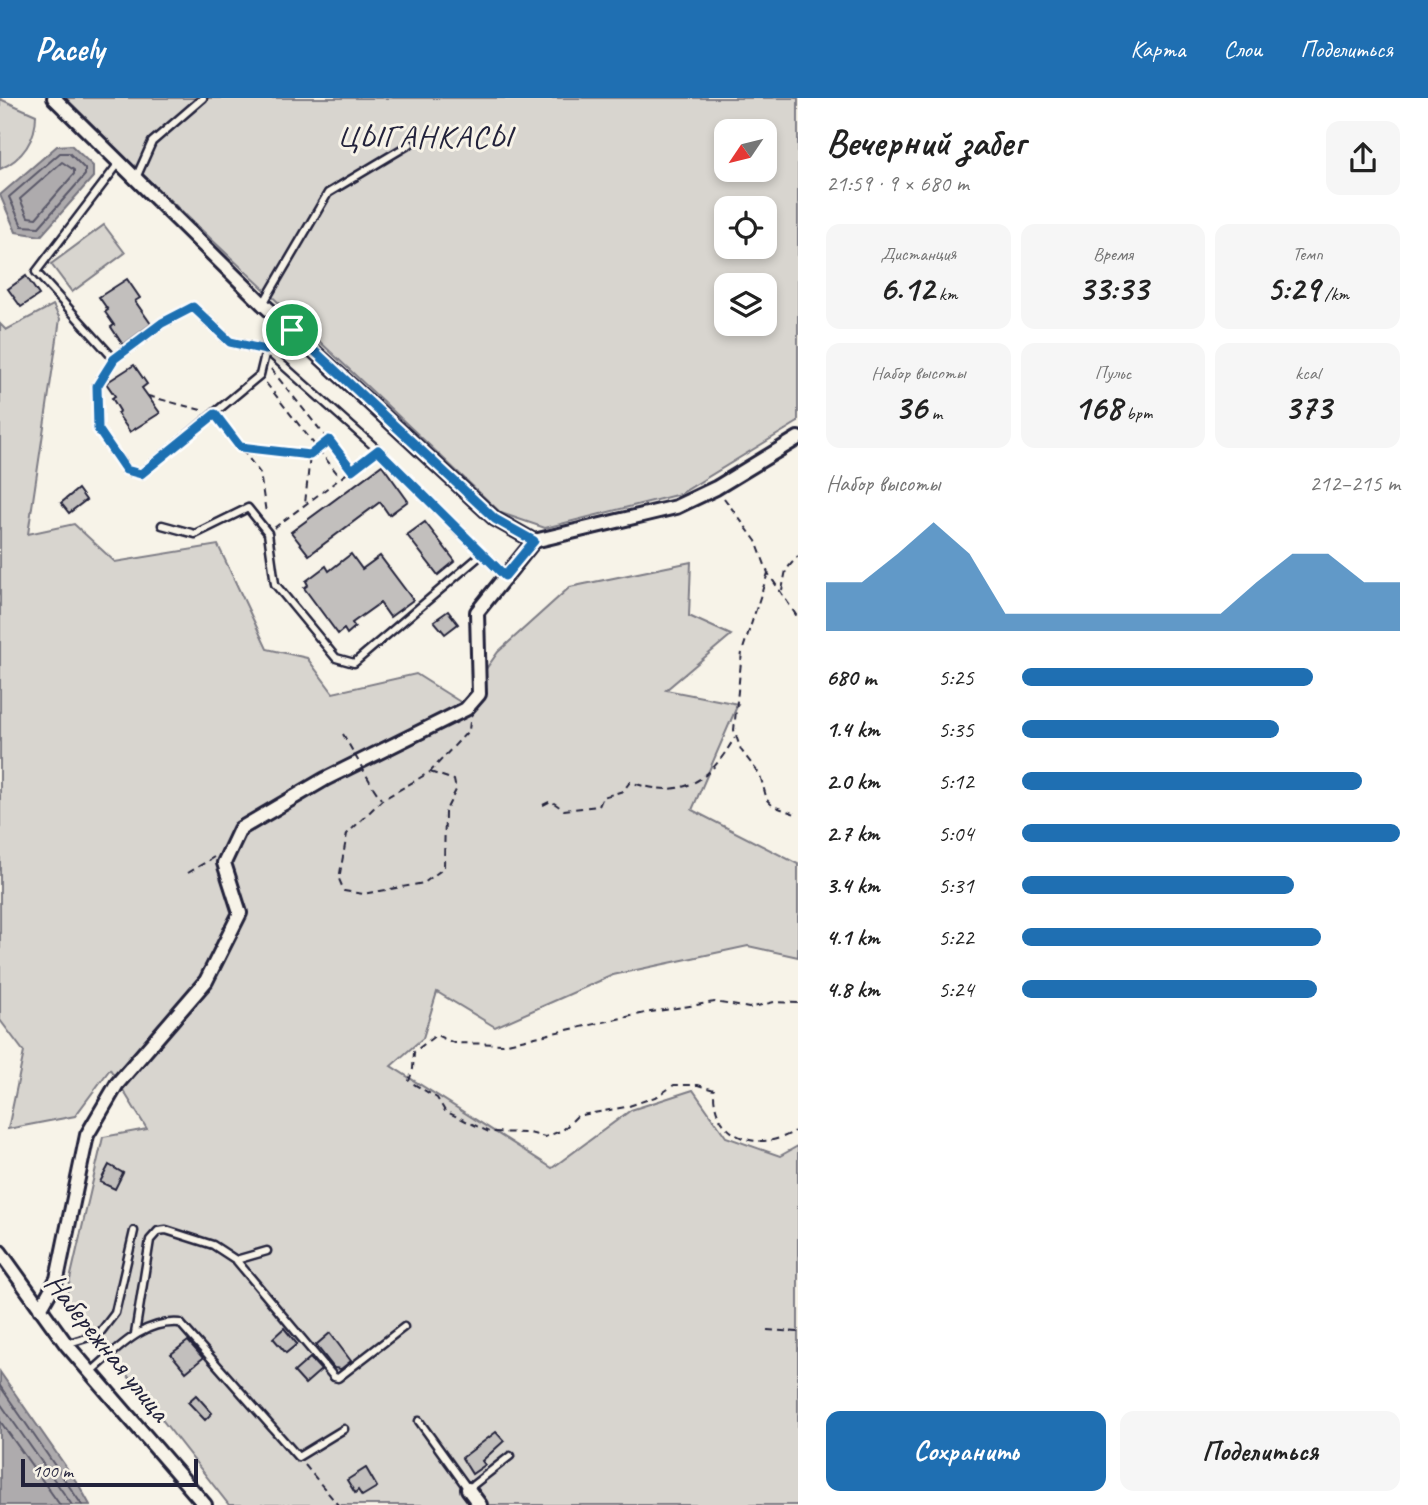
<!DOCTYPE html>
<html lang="ru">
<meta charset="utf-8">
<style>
:root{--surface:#fff;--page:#f6f6f6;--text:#222;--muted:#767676;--accent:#1f6fb2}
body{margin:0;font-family:Caveat,sans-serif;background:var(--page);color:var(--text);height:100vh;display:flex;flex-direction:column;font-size:26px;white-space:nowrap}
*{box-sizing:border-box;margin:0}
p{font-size:23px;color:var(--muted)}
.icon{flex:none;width:38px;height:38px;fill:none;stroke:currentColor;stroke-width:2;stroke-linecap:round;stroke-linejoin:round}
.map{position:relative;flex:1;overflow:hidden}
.panel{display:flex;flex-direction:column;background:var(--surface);width:630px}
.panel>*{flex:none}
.needle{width:46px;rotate:235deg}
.tools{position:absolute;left:714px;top:21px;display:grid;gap:14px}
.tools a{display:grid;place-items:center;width:63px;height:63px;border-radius:14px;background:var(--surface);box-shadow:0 4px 10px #0003;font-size:35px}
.scale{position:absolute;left:21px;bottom:18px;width:177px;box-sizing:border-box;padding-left:7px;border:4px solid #22223b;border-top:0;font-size:19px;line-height:24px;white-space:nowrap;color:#22223b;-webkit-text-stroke:5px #f7f3e8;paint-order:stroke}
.pin{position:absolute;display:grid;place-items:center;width:60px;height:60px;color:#fff;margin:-30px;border:4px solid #fff;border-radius:50%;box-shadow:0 2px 7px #0007}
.round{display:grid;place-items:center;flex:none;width:74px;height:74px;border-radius:14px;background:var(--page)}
.overview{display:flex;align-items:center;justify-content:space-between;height:119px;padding:0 28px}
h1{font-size:38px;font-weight:700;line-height:52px}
.figures{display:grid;grid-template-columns:repeat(3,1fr);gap:10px;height:119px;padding:7px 28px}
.figures div{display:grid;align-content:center;border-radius:14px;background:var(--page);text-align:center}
.figures b{font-size:35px;font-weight:700}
.figures small{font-size:19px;font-weight:400}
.figures p{font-size:19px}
.chart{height:196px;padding:14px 28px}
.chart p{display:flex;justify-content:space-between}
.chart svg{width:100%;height:126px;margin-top:7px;fill:var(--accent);opacity:.7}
.button{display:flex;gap:14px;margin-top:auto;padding:14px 28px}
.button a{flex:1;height:80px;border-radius:14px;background:var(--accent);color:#fff;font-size:28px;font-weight:700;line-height:80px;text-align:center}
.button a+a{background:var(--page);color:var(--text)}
ul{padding:0 28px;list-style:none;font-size:23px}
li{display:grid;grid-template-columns:112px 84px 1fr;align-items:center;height:52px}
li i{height:18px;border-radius:9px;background:var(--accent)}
header{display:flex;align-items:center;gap:42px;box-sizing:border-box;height:98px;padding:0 35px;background:var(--accent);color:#fff}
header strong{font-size:33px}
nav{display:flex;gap:38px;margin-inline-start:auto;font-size:24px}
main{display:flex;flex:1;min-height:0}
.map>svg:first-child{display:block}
.green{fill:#d8d5cf;stroke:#7d7c85;stroke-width:2;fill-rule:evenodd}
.water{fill:#aeabad;stroke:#76747f;stroke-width:2}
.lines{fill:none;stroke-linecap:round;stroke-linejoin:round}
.shore{stroke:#5a5969;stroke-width:2}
.building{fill:#c2bfbd;stroke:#22223b;stroke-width:2}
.lane-casing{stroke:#22223b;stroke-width:11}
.street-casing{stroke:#22223b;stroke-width:18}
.path{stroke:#22223b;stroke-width:2;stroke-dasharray:7 5;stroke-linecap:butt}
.lane{stroke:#f7f3e8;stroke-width:6}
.street{stroke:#f7f3e8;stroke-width:12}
.path-bridge{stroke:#22223b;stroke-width:2;stroke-dasharray:7 5;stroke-linecap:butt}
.route-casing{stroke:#fff;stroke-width:14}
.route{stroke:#1f6fb2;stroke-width:9}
.labels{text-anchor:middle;stroke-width:6;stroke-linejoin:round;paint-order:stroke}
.street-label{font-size:30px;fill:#22223b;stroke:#f7f3e8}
.neighbourhood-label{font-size:32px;letter-spacing:2px;fill:#22223b;stroke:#f7f3e8}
</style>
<header>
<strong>Pacely</strong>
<nav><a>Карта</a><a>Слои</a><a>Поделиться</a></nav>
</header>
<main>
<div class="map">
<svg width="798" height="1407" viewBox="0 0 798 1407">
<rect width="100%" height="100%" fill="#f7f3e8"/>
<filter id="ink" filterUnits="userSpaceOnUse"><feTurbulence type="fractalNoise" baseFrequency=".0143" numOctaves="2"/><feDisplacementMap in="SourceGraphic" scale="14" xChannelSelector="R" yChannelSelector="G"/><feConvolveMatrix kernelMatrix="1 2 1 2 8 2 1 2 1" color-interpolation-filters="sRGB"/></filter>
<g filter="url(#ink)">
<!-- green -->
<path class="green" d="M62 0H798V324L680 396 545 430 501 415ZM726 33H765V72H726ZM726 110H765V149H726ZM726 187H765V226H726Z
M0 1 36 17C36 41 23 61 0 71Z
M104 127 125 155 72 194 51 166Z
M53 207 60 221 28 436 74 426 115 464 218 447 267 551 307 560 333 595 416 576 462 605 498 554 570 489 691 464 689 518 731 537 666 592 738 606 692 712 798 766V859L748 848 613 877 495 929 437 894 423 940 391 968 552 1070 631 1012 693 992 726 1039 780 1058 798 1048V1407H229L66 1199 103 1039 147 1031 110 971 75 1018 8 1031 24 954 0 922V226L6 232Z"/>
<!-- water -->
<path class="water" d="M71 47 93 68V79L41 138 16 134 0 97 57 48Z
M0 1274 80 1389 90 1407H0Z"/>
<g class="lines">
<!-- shore -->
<path class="shore" d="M60 55H69L85 71V77L39 129 22 128 9 99Z
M62 64 74 72V76L36 120 28 119 20 101Z
M0 1288 82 1407
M0 1305 72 1407
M0 1323 60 1407"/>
</g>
<!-- building -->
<path class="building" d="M26 178 39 197 21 209 8 191Z
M127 181 140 200 135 203 151 226 123 247 111 229 114 227 105 214 108 212 99 199Z
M134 267 147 286 142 290 160 315 130 334 117 315 120 313 112 300 115 298 106 285Z
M382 367 408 403 389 417 380 404 309 457 291 434Z
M78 391 86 402 69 415 61 405Z
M425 424 455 463 438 477 407 437Z
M351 456 362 471 380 458 413 502 390 519 380 505 352 525 355 529 347 536 344 531 338 536 304 490 308 487 306 483 326 468 329 473Z
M448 513 458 526 445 536 434 523Z
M109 1067 123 1075 115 1091 100 1084Z
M284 1230 297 1246 286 1255 273 1240Z
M330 1235 351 1263 341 1271 334 1270 316 1247Z
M188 1243 203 1260 186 1274 171 1256Z
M310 1260 321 1272 305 1286 294 1274Z
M196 1297 212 1315 205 1322 188 1304Z
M496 1334 504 1343 482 1363 485 1367 472 1376 462 1360Z
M366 1370 377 1389 362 1398 358 1392 355 1395 347 1382Z"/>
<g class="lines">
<defs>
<path id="lane" d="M136 80 152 44 203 0
M263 206 328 95 410 46
M193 209 230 244 266 252 260 277 141 376 126 372 98 331 97 288 114 261 162 225Z
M291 232 266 252 378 352 505 478
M114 261 36 174 119 65
M162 427 195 436 248 410 268 435 275 486 336 560 354 565 481 457
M236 1162 267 1153
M135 1236 150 1142 158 1133 166 1132 213 1147 236 1162 334 1279 338 1280 404 1229
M66 1246 99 1236 115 1215 134 1133
M90 1275C118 1251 142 1222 180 1225L298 1359 344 1331
M419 1323 468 1391 510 1358"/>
<path id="street" d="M54 0 263 206 495 421 534 443 676 409 716 390 798 340
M0 1154 66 1246 205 1407
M40 1211 57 1181 87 1037 117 986 206 883 240 815 224 765 240 731 325 681 466 611 479 596 477 514 534 443
M468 1391 480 1407"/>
</defs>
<!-- lane casing -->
<use href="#lane" class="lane-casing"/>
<!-- street casing -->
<use href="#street" class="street-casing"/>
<!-- path -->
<path class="path" d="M271 271 351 370
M266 285 340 379
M148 298 201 312
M220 323 260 375 266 415
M242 349 310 357 305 406
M310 357 328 343
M724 400 756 443 768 475 798 520
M274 430 370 358
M768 475 742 554 734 632 741 652 760 677 767 702 773 708 798 717
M782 492 786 472 798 458
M430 674 454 682 456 692 445 714 444 770 424 785 363 796 344 793 339 781 347 736 382 702 430 674 469 632 470 624
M373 689 381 701
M543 707 551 703 564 712 599 708 603 699 623 693 630 684C683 702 709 684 735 639
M188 775 214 759
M798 905 774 904 749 910 715 904 645 915 503 946 454 945 436 937 414 954 413 971 409 983 437 1000 445 1013 489 1034 529 1035 545 1039 563 1032 577 1018 626 1009 658 998 674 987H698L714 992C712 1042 762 1056 798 1031
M767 1232 798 1234
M305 1367 338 1407"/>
<!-- lane -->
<use href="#lane" class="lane"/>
<!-- street -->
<use href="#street" class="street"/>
<!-- path-bridge -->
<path class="path-bridge" d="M343 636 373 689"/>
</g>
</g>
<g class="lines" filter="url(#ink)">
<defs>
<path id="route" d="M193 209 230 244 266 252 292 232 495 421 534 443 505 478 378 352 352 372 329 342 310 357 240 349 215 316 141 376 126 372 98 331 97 288 114 261 162 225Z"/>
</defs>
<!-- route casing -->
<use href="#route" class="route-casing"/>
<!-- route -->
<use href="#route" class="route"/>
</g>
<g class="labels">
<!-- street labels -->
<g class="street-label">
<text transform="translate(108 1249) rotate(51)" y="10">Набережная улица</text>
</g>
<!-- neighbourhood labels -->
<g class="neighbourhood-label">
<text x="425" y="49">ЦЫГАНКАСЫ</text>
</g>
</g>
</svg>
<div class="tools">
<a><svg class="needle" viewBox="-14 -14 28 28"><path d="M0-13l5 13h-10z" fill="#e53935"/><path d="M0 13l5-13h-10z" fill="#767676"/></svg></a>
<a><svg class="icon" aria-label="locate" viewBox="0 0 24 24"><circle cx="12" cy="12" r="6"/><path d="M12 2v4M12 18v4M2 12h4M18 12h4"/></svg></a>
<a><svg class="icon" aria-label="layers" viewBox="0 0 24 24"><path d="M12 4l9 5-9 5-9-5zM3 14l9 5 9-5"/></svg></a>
</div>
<div class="scale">100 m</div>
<div class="pin" style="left:292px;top:232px;background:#1e9e55"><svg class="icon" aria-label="arrive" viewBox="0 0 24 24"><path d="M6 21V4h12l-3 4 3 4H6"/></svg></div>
</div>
<section class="panel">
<div class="overview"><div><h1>Вечерний забег</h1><p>21:59 · 9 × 680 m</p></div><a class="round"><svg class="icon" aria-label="share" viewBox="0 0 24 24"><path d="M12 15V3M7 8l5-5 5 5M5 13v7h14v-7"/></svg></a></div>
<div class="figures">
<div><p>Дистанция</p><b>6.12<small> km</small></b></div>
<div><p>Время</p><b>33:33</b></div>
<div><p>Темп</p><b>5:29<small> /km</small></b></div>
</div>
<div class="figures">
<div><p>Набор высоты</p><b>36<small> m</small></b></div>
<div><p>Пульс</p><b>168<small> bpm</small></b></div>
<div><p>kcal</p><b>373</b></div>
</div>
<div class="chart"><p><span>Набор высоты</span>212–215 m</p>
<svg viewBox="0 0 160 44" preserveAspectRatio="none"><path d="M0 44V27L10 27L20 17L30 6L40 17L50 38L60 38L70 38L80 38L90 38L100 38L110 38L120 27L130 17L140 17L150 27L160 27V44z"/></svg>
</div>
<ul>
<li><b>680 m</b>5:25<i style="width:77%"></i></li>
<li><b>1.4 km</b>5:35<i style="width:68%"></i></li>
<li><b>2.0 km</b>5:12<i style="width:90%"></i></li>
<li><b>2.7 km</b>5:04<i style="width:100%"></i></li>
<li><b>3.4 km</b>5:31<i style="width:72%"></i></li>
<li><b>4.1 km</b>5:22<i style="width:79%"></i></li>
<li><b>4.8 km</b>5:24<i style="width:78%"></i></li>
</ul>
<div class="button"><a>Сохранить</a><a>Поделиться</a></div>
</section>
</main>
